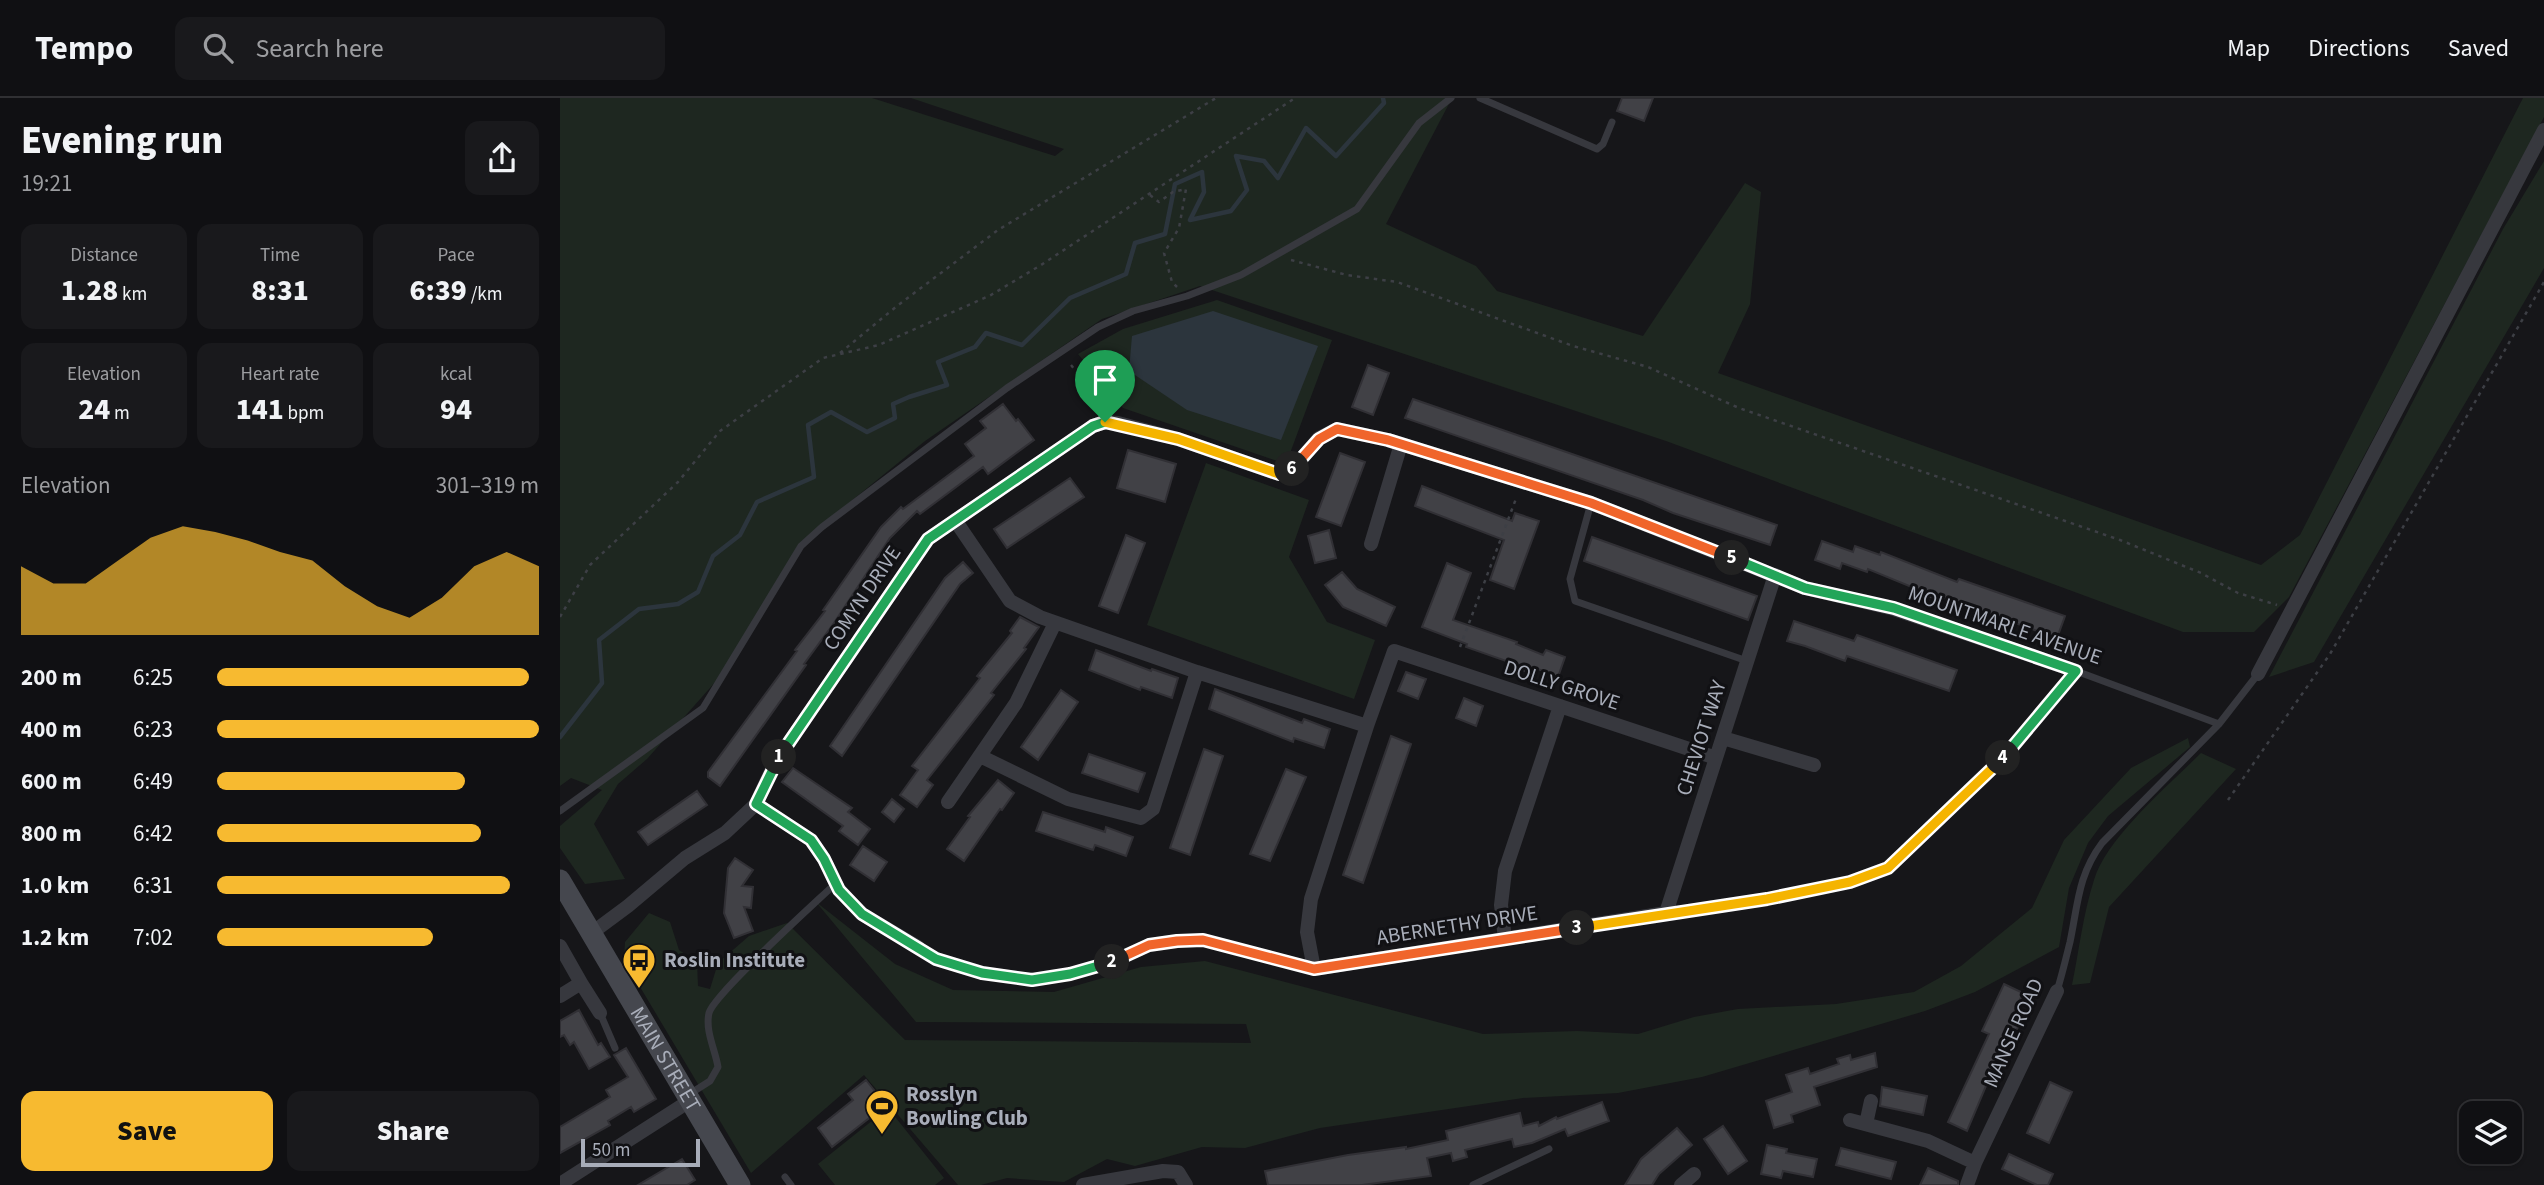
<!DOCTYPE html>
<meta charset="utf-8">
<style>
:root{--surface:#101013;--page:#19191c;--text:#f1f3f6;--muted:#9c9da0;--line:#303033;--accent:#f7ba30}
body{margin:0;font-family:"Source Sans 3",sans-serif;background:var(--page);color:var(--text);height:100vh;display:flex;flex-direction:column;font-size:26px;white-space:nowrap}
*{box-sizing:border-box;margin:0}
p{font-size:23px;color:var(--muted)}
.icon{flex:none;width:38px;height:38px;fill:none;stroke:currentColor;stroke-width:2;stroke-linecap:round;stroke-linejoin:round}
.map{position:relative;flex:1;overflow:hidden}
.sheet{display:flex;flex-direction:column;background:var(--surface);width:560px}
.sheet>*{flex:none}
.controls{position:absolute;left:1899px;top:1003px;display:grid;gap:14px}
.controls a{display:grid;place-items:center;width:63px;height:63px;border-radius:14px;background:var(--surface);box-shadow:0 2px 5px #0004,0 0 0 2px var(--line);font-size:35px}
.scale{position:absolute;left:21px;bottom:18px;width:119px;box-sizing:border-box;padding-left:7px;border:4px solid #a8adb9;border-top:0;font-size:19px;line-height:24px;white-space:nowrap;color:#a8adb9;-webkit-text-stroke:5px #111114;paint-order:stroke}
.pin{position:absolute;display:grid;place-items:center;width:60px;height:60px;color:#fff;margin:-72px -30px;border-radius:50% 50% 50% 0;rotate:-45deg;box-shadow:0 0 7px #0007}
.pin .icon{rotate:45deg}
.km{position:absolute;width:35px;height:35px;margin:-18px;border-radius:50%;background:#222;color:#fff;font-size:19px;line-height:35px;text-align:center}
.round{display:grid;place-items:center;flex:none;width:74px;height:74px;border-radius:14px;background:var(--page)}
.summary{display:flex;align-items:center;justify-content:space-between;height:119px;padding:0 21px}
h1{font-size:38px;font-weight:800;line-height:52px}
.metrics{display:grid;grid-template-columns:repeat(3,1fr);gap:10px;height:119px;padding:7px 21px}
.metrics div{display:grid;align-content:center;border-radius:14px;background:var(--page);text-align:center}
.metrics b{font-size:30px;font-weight:800}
.metrics small{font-size:19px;font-weight:400}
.metrics p{font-size:19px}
.chart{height:196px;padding:14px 21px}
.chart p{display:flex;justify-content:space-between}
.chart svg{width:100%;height:126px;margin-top:7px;fill:var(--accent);opacity:.7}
.button{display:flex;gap:14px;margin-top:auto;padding:14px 21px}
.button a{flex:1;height:80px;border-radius:14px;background:var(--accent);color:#111;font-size:28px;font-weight:800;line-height:80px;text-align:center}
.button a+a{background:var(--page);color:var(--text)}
ul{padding:0 21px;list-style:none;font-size:23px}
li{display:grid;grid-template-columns:112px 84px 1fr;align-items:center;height:52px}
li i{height:18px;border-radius:9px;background:var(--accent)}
header{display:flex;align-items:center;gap:42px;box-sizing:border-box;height:98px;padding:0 35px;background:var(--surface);border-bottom:2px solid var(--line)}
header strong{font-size:33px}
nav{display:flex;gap:38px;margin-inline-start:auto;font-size:24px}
.search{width:490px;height:63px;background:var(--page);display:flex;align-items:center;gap:18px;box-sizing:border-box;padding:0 24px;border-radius:14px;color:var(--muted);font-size:26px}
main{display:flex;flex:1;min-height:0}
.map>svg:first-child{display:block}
.green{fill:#1e2720}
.water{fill:#2c353d}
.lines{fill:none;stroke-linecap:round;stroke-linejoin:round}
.stream{stroke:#2c353d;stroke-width:4.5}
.building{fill:#414146;stroke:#313035;stroke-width:2}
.path{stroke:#3d3f45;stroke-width:2.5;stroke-dasharray:3.5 5;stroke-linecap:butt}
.lane{stroke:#37383e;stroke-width:7}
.street{stroke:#37383e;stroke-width:14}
.secondary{stroke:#45474e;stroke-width:21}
.split-1-casing{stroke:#fff;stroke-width:14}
.split-2-casing{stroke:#fff;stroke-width:14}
.split-3-casing{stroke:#fff;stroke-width:14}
.split-4-casing{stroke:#fff;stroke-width:14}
.split-5-casing{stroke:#fff;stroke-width:14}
.split-6-casing{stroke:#fff;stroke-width:14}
.split-7-casing{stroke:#fff;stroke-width:14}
.split-1{stroke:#22a559;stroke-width:9}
.split-2{stroke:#22a559;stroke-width:9}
.split-3{stroke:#f0652b;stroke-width:9}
.split-4{stroke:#f5b400;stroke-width:9}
.split-5{stroke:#22a559;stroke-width:9}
.split-6{stroke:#f0652b;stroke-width:9}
.split-7{stroke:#f5b400;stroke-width:9}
.labels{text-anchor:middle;stroke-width:6;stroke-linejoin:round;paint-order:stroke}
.street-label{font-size:21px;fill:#a8adb9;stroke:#111114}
.poi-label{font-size:21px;font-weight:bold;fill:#a8adb9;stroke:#111114;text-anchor:start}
</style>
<header>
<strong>Tempo</strong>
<div class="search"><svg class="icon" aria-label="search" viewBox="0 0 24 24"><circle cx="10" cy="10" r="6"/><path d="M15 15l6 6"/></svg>Search here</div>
<nav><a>Map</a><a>Directions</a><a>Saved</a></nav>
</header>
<main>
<section class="sheet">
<div class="summary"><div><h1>Evening run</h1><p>19:21</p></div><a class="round"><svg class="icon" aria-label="share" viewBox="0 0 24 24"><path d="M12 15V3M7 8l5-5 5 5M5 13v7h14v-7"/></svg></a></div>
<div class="metrics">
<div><p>Distance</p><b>1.28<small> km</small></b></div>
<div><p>Time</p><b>8:31</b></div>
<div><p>Pace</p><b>6:39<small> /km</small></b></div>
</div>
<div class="metrics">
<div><p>Elevation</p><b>24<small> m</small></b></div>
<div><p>Heart rate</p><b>141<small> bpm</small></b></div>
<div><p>kcal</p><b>94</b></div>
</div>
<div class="chart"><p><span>Elevation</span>301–319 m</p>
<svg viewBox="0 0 160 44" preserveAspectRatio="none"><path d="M0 44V20L10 26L20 26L30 18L40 10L50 6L60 8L70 11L80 15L90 18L100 27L110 34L120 38L130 31L140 20L150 15L160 20V44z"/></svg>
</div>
<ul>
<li><b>200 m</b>6:25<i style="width:97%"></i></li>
<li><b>400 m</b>6:23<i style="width:100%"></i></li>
<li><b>600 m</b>6:49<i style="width:77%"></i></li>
<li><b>800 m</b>6:42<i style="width:82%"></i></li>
<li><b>1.0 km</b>6:31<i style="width:91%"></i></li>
<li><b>1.2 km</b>7:02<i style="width:67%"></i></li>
</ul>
<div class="button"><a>Save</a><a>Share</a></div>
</section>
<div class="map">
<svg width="1984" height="1087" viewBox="0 0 1984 1087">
<rect width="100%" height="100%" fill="#161619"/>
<!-- green -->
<path class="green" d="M0 0H312L495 58 504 51 351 0H892L826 126 916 168 937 193 1083 238 1185 85 1201 94 1190 206 1158 275 1701 467 1740 437 1963 0H1984V19L1729 499 1694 534H1623L1106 343 640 188 542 221 365 343 242 443 157 582 87 661 58 686 34 726 65 781 25 786 0 750V728L42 692 11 680 0 688Z
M1984 63V170L1754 564 1709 579 1943 131Z
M657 202 772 242 726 366 563 310 518 256 563 231Z
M646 365 749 402 729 459 767 524 815 542 794 601 587 527Z
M1628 640 1630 649 1548 718 1528 745 1509 790 1499 849 1415 894 1365 913 1142 979 1058 995 963 1000 760 1030 685 1050 642 1049 575 1068 547 1061 504 1084 447 1080 421 1087H398L304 977 191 1075 64 862 65 844 89 815 110 824 119 852 137 864 138 888 150 891 158 865 189 838 227 825 345 942 691 945 686 926 356 924 256 804 335 866 393 892 494 894 581 869 645 863 923 936 1017 933 1078 936 1134 919 1178 911 1276 906 1354 894 1401 868 1472 810 1504 742 1571 670Z
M1641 655 1676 671 1549 809 1530 885 1512 887C1519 853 1523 816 1534 782 1547 739 1609 687 1641 655Z
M328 1010 384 1080 375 1087H275L258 1066Z"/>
<!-- water -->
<path class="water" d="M653 213 758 248 721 342 627 312 569 273 572 238Z"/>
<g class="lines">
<!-- stream -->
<path class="stream" d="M0 639 42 585 39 542 79 511 118 506 138 494 153 458 180 437 197 404 254 379 248 327 271 314 307 334 335 320 333 306 349 299 387 287 378 264 415 249 426 235 462 247 510 200 566 176 575 145 605 136 615 86 642 74 644 94 630 122 671 113 687 92 676 58 704 63 718 80 746 30 776 58 824 5 823 0"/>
</g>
<!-- building -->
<path class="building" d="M1062 0H1093L1084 23 1057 13Z
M808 267 829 275 813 317 792 309Z
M853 301 1217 427 1210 447 1113 415 1083 402 845 320Z
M443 306 456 323 458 321 474 342 428 376 423 369 360 416 357 413 330 440 274 525 244 566 246 567 160 688 148 679V674L237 553 235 552 265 513 263 512 321 429 341 409 343 411 414 358 405 346 426 330 420 323Z
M568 352 616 366 605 404 557 390Z
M780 355 805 364 781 428 756 419Z
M510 380 524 399 447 450 434 431Z
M862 388 952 423 955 415 979 423 954 491 930 482 944 442 855 408Z
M769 432 776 460 755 465 748 438Z
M566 437 585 445 558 515 539 508Z
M1032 439 1197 498 1188 522 1024 463Z
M1262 443 1293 454 1295 448 1320 457 1321 454 1397 484 1399 481 1505 518 1497 540 1382 499 1381 503 1363 496 1364 494 1308 471 1307 474 1282 465 1280 471 1255 462Z
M403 464 413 475 400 486 282 658 270 648 385 480Z
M887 465 911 475 893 522 957 544 956 546 983 557 986 552 1005 559 998 579 973 569 970 575 951 567 952 565 906 549 907 546 862 529Z
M782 474 797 491 835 509 826 528 783 509 765 487Z
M460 519 479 529 464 550 466 551 431 595 434 597 367 682 373 687 357 709 340 697 358 672 352 668 420 580 417 578 452 535 450 533Z
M1234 523 1294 543 1297 537 1397 572 1389 593 1287 558 1285 563 1245 548 1227 543Z
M536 552 591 573 592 571 618 580 612 600 581 589 580 592 529 572Z
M846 574 866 581 858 601 838 593Z
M655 591 742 625 744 621 770 631 764 650 734 640 733 644 649 611Z
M501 592 518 604 478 662 461 649Z
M904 600 923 608 916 628 896 620Z
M831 638 851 646 803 785 783 777Z
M644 651 663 658 630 757 610 750Z
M529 656 585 675 578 694 522 675Z
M233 670 292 710 288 714 310 731 298 747 279 733 283 728 222 684Z
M726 671 746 679 710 763 690 756Z
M438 682 454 695 442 712 440 711 404 763 387 751 410 719 408 718Z
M137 693 147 707 88 747 78 734Z
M332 701 344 711 334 724 322 714Z
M483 714 545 734 546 729 573 739 566 758 535 747 533 752 476 733Z
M303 748 327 764 314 783 290 767Z
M175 760 193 772 182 788 193 789 191 810 184 809 193 833 174 840 164 815 168 770Z
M1444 886 1463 895 1450 923 1459 927 1434 977 1431 976 1407 1033 1388 1024 1429 936 1422 933Z
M19 912 38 947 41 945 50 959 29 971 14 944 10 947 4 937 0 939V923Z
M66 950 96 1001 74 1014 71 1009 48 1023 50 1027 0 1055V1029L50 999 46 992 68 979 54 957Z
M1315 955 1317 969 1254 989 1260 1007 1231 1017 1233 1024 1214 1030 1206 1003 1232 994 1226 977 1248 970 1250 976 1279 966 1277 961 1290 957 1291 962Z
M306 982 326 1007 272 1049 258 1030 293 1002 288 996Z
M1490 984 1512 994 1489 1045 1467 1035Z
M1322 989 1367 998 1363 1017 1320 1008Z
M1042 1004 1049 1023 1008 1038 1005 1031 972 1045 954 1049 952 1041 905 1052 907 1059 893 1063 891 1055 867 1060 871 1078 802 1087H708L705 1073 788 1057 846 1049V1051L888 1042 886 1033 960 1015 963 1028 978 1024 979 1028 996 1019 997 1021Z
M1163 1028 1187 1063 1168 1076 1144 1041Z
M1117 1030 1132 1047 1099 1076 1092 1087H1065L1081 1061Z
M1207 1047 1227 1051 1226 1055 1257 1061 1253 1079 1223 1073 1221 1080 1201 1076Z
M1281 1050 1336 1064 1331 1081 1276 1067Z
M1449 1056 1493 1076 1488 1087H1477L1442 1071Z
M122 1061 135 1082 127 1087H78Z
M1368 1070 1398 1083V1087H1360Z"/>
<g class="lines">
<!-- path -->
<path class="path" d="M590 97 599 104 613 94 626 91 619 130 604 155 612 184 617 189
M731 162 787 177 837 184 1013 248 1088 269 1179 310 1560 442 1641 475 1678 495 1717 507
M280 255 337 208 438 132 656 0
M511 267 546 310
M0 519 30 467 118 384 160 333 263 260 319 247 431 197 481 167 735 0
M900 549 957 398
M1668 702 1770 556 1984 184"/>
<!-- lane -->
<path class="lane" d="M920 0 1037 51 1043 46 1052 24
M1031 405 1010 481 1015 503 1187 563
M0 713 143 610 241 448 262 429 447 290 538 229 573 213 627 198 681 177 797 111 859 25 891 0
M1107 815 1207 801 1290 784 1328 770 1443 660 1516 573 1659 626
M358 849C412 886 488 888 548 865 572 856 592 844 619 843 662 840 712 860 754 871
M1497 893C1502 877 1506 860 1510 844 1518 806 1518 777 1542 745L1659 626 1698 576
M40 915 55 950
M128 997 150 983 158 969C155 951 145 933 149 915 154 896 254 806 275 786
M225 1079 231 1087
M913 1087 989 1051"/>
<!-- street -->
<path class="street" d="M395 422 450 503 480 519 637 574 593 711 581 720 508 701 420 658
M811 446 841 346
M637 574 807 628 751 801 747 834 754 871 1106 815 1215 477
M1698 576 1984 32
M807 628 834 553 1156 660
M1163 640 1254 667
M388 704 456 605 495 525
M196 706 251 742 264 761 279 792 302 816 358 849
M33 834 68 808 125 760 165 735 196 706 215 665 368 441 533 328 545 324 558 325 618 341 719 376 733 371 759 340 777 331 828 342 1031 405 1245 490 1334 511 1516 573
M945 841 941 807 945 773 1000 608
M0 848 21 885 0 898
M21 885 40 915
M1290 1022 1368 1043 1415 1065
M1306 1026 1311 1003
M0 1086 131 1002
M523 1087 603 1073 618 1074 626 1087
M1121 1087 1134 1076
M1407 1087 1415 1065 1497 893"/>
<!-- secondary -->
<path class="secondary" id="s1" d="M0 782 180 1087"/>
</g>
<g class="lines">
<defs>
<path id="split-1" d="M219 659 368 441 533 328 545 324"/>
<path id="split-2" d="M219 659 196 706 251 742 264 761 279 792 302 816 376 861 422 875 472 882 510 876 552 864"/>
<path id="split-3" d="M552 864 589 847 617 843 643 842 754 871 1017 830"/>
<path id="split-4" d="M1017 830 1207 801 1290 784 1328 770 1443 660"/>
<path id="split-5" d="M1172 460 1245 490 1334 510 1516 573 1443 660"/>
<path id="split-6" d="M732 371 759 341 777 331 828 342 1031 405 1172 460"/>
<path id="split-7" d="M545 324 618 341 719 376 732 371"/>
</defs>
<!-- split-1 casing -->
<use href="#split-1" class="split-1-casing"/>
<!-- split-2 casing -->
<use href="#split-2" class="split-2-casing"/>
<!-- split-3 casing -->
<use href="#split-3" class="split-3-casing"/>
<!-- split-4 casing -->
<use href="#split-4" class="split-4-casing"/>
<!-- split-5 casing -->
<use href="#split-5" class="split-5-casing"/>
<!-- split-6 casing -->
<use href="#split-6" class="split-6-casing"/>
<!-- split-7 casing -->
<use href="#split-7" class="split-7-casing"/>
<!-- split-1 -->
<use href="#split-1" class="split-1"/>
<!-- split-2 -->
<use href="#split-2" class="split-2"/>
<!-- split-3 -->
<use href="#split-3" class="split-3"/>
<!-- split-4 -->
<use href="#split-4" class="split-4"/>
<!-- split-5 -->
<use href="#split-5" class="split-5"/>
<!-- split-6 -->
<use href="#split-6" class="split-6"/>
<!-- split-7 -->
<use href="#split-7" class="split-7"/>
</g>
<!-- icons -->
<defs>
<symbol id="bus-pin" viewBox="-11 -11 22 30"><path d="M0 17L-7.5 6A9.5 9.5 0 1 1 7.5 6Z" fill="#f7ba30" stroke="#111114"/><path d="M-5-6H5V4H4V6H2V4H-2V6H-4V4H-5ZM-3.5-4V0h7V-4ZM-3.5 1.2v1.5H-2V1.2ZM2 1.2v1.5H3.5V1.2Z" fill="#111"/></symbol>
<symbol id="stadium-pin" viewBox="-11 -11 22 30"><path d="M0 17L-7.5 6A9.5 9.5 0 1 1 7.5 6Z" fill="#f7ba30" stroke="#111114"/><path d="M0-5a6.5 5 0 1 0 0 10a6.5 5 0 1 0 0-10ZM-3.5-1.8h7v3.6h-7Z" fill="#111"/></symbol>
</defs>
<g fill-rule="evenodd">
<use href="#bus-pin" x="60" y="843" width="38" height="52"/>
<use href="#stadium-pin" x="303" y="989" width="38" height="52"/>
</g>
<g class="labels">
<!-- street labels -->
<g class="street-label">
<text transform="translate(302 500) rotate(-56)" y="7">COMYN DRIVE</text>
<text transform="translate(1445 527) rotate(19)" y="7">MOUNTMARLE AVENUE</text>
<text transform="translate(1002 587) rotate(18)" y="7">DOLLY GROVE</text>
<text transform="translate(1141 640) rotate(-72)" y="7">CHEVIOT WAY</text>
<text transform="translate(897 827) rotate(-9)" y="7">ABERNETHY DRIVE</text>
<text transform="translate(1453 935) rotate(-66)" y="7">MANSE ROAD</text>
<text dy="7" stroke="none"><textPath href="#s1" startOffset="208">MAIN STREET</textPath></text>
</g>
<!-- poi labels -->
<g class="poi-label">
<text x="104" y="869">Roslin Institute</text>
<text x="346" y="1003">Rosslyn<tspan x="346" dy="24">Bowling Club</tspan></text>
</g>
</g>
</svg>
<div class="controls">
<a><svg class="icon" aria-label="layers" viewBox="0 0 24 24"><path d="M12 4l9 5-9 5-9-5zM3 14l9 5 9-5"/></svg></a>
</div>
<div class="scale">50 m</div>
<div class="pin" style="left:545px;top:324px;background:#1e9e55"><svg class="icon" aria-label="arrive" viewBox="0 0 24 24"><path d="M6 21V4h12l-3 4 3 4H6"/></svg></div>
<b class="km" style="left:219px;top:659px">1</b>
<b class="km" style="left:552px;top:864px">2</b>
<b class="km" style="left:1017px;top:830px">3</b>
<b class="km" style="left:1443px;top:660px">4</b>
<b class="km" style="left:1172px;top:460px">5</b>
<b class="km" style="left:732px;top:371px">6</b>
</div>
</main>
